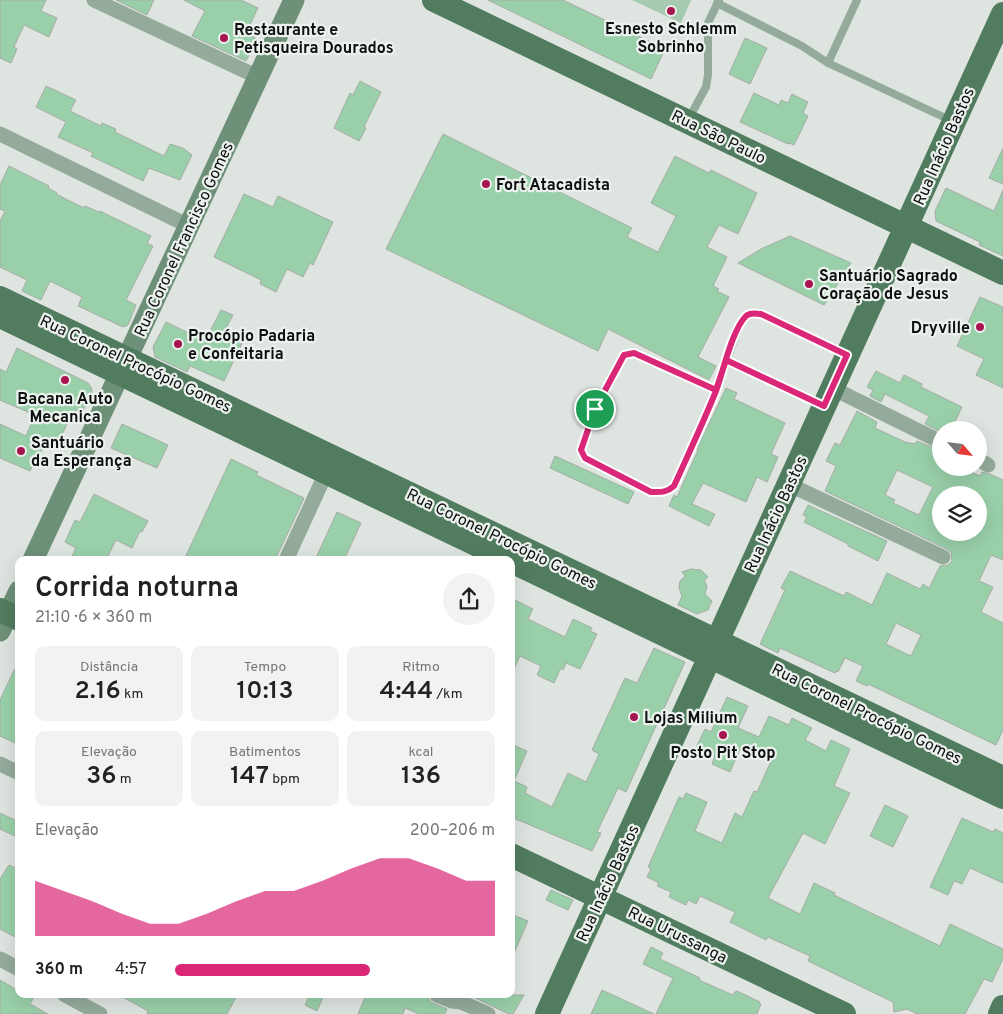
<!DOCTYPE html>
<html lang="pt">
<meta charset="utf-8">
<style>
:root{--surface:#fff;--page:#f2f2f2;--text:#222;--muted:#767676;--accent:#db2777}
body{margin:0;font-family:Overpass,sans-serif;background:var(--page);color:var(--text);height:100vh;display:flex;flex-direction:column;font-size:19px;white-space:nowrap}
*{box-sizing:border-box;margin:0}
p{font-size:16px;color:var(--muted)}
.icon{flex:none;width:28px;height:28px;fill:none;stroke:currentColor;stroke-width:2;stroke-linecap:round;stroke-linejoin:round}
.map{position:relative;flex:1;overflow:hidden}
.details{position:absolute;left:15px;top:556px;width:500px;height:442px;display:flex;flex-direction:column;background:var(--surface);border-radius:10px;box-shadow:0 5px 20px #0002}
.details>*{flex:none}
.needle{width:32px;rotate:118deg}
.fabs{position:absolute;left:932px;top:421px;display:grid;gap:10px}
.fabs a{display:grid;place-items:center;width:55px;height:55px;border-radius:50%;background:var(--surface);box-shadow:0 5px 20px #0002;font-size:25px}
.pin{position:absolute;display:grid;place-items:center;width:42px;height:42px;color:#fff;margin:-21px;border:2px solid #fff;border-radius:50%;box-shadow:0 1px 5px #0007}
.round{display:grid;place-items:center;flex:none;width:52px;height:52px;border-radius:26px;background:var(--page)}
.summary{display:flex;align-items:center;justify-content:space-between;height:85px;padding:0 20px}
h1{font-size:28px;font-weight:600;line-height:38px}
.metrics{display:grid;grid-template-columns:repeat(3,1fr);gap:8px;height:85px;padding:5px 20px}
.metrics div{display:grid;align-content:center;border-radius:10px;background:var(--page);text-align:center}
.metrics b{font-size:25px;font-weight:600}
.metrics small{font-size:14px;font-weight:400}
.metrics p{font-size:14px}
.chart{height:140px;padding:10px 20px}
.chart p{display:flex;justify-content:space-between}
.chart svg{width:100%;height:90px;margin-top:5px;fill:var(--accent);opacity:.7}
ul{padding:0 20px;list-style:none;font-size:16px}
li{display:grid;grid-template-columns:80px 60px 1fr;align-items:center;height:38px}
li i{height:12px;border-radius:6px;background:var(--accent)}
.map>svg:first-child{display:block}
.garden{fill:#a6cab0}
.building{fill:#99d0a9;stroke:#a5aca7;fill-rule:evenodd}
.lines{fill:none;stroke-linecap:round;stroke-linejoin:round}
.lane{stroke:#94ab9b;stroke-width:8}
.street{stroke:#94ab9b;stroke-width:15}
.secondary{stroke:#6e9078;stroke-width:21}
.primary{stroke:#517c5f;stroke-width:24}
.route-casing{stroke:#fff;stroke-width:10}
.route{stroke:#db2777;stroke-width:6}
.poi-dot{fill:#a71551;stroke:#ebf2ed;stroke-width:2}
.labels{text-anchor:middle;stroke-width:4.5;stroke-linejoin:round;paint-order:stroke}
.poi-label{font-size:16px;font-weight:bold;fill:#0e100f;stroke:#ebf2ed;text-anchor:start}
.street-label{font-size:16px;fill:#0e100f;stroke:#ebf2ed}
</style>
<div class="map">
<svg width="1003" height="1014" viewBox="0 0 1003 1014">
<rect width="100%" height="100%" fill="#dee5e0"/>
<!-- garden -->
<path class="garden" d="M632 0H691L681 23Z"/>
<!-- building -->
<path class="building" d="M0 0H46L41 11 57 18 49 37 24 25 14 47 17 49 11 63 0 58Z
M116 0H154L147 15Z
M184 0H241L258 8 246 33 257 39 246 61 192 36 205 11Z
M488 0H563L665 49 651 79Z
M745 38 767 48 750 84 729 74Z
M360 81 381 92 364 127 366 128 359 141 334 128 350 93 353 95Z
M46 86 76 100 70 111 101 126 102 123 116 129 115 132 164 156 170 144 183 148 192 155 180 180 149 168 143 181 91 156 93 153 58 137 66 122 36 107Z
M754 93 779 105 781 100 788 103 792 94 808 102 803 113 808 116 794 145 789 143 788 144 740 122Z
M443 134 632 228 627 237 658 252 676 216 651 203 675 156 709 173 711 170 757 193 738 234 719 225 707 247 727 257 713 286 719 289 717 291 729 297 698 357 716 366 709 380 608 329 598 351 386 249Z
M1003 148V184L989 178Z
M9 166 49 186 48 188 57 193 56 194 84 208 85 206 99 212 100 211 151 236 147 243 153 246 126 300 136 305 128 325 123 327 78 306 82 297 50 281 41 300 22 291 27 280 0 267V221L5 211 0 209V185Z
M946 188 994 211 1003 190V256L979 245 980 242 936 221 935 211Z
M244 194 273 207 278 196 333 222 313 265 310 263 303 277 287 269 276 292 260 284 261 280 214 257Z
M790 236 851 263 824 305 738 263 761 249Z
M980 297 1003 307V388L976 375 984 359 957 346Z
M221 310 233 315 226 328 245 337 224 381 190 366 187 372 155 357 153 347 166 322 205 341Z
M17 348 88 383 91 387 92 392 82 413 74 410 56 447 46 443 30 471 0 458V424L26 436 35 415 0 400V369L6 372Z
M876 371 900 383 904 375 922 384 921 387 962 407 951 430H941V432L925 424 929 416 885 394 881 402 870 396 873 390 867 387Z
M726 388 737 393 734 399 785 423 771 454 778 457 767 482 757 477 746 502 703 483 692 504 715 514 709 526 669 506 674 495 677 497 698 450 697 449Z
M857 411 877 422 875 428 905 442 915 444 917 441 941 451V468H962L980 476 982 472 990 474 1003 480V560L991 555 979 581 993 587 981 612 1003 623V730L996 745 868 684 867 686 856 681 863 666 845 658 838 672 836 671 835 673 780 648 778 653 760 644 785 590 781 588 790 571 844 596 846 592 872 605 887 573 920 589 923 584 929 588 940 566 948 565 952 561 951 552 947 549 825 491 836 466 826 461 835 443 840 445ZM897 470 933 487 919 515 893 503 895 500 885 495ZM941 495H979V532H941ZM896 623 921 635 911 656 886 644Z
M122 424 168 445 157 468 111 448Z
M555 456 634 492 628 504 550 468Z
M231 459 258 472 256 475 304 498 300 507 275 560H184Z
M94 494 148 521 142 532 140 531 132 548 116 540 106 560H70L76 548 65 542 75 520 80 522Z
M808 505 887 541 878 561 848 546V544L804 522 807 517 803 515Z
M337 512 361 523 344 560H315Z
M691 569 701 570 708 577 704 580 707 586 705 594 712 601 708 610 697 614 678 605 682 596 679 588 680 581 685 576 682 572Z
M511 598 533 609 528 619 565 637 573 619 592 628 590 631 597 634 580 669 566 663 563 670 561 668 554 683 537 675 541 666 520 656 511 675Z
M654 648 685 662 626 792 618 788 597 832 601 833 592 851 511 817V744L527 751 514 781 527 787 525 793 552 807 568 773 586 782 599 754 592 750 625 678 637 683Z
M19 660V745L0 736V700Z
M727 697 748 706 738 728 759 737 769 716 789 725 792 718 812 728 805 740 826 751 831 740 850 749 834 786 850 793 825 844 803 833 768 898 800 914 814 883 835 893 834 895 940 946 950 924 1003 949V959L992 982 984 979 965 1014H917L907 1009 894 1012 893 1002 808 961 810 956 768 937 766 940 730 922 735 912 700 896 696 904 688 900 686 905 669 897 671 892 657 886 659 883 647 877 651 869 648 867 679 797 683 799 686 793 707 802 695 831 722 843 735 813 742 817 754 791 757 792 771 761 741 747 730 772 712 764 715 756 696 748 705 729 711 732Z
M885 805 908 816 893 847 870 836Z
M0 813 19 822V838L0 829Z
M962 818 993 832 995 829 1003 833V883L970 868 962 884 954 881 948 895 930 887Z
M9 865 19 870V939L0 929V879Z
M551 890 573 900 568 910 546 900Z
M511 914 528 921 511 960Z
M651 947 663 953 660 959 700 978 699 980 733 995 735 992 737 991 760 1002 759 1003 761 1004 757 1014H656L673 978 643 964Z
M0 980 19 991V995H35L30 1004 48 1014H0Z
M602 990 654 1014H591Z
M119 995H237L227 1014H147L148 1011Z
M310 995H324L317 1011 305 1005Z
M366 995H428L429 1000 433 1003 447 1009 445 1014H419L405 1008 403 1014H358Z
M469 995H524L513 1014H509Z"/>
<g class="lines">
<!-- lane -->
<path class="lane" d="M717 3 802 46 828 63 952 121
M828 63 857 0
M688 120 706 87 708 75V23L719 0
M726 360 822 405
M716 390 634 353 624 355 595 409 581 450 585 458 651 492C661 492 666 493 674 487L716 390 738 329 746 316 751 313 761 314 846 354"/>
<!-- street -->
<path class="street" d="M94 0 258 77
M0 134 189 226
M832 388 941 442
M979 460 988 465
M788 484 943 557
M286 560 326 473
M0 764 19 773
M0 959 19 969
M65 995 100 1014
M437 995 452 1001 461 1002 488 1014"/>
<!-- secondary -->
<path class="secondary" d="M33 560 294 0
M0 631 19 591"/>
<!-- primary -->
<path class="primary" d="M434 0 1003 273
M0 298 1003 778
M0 316 509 560
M511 561 1003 797
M0 610 19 619
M511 855 844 1014
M547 1014 1003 14
M1000 1014 1003 1007"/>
</g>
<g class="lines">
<defs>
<path id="route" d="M595 409 624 355 634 353 716 390 726 360 824 406 847 355 761 314C756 314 751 312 746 316 732 330 723 372 716 391 703 423 688 455 674 486 666 493 661 492 651 492L585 458 581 450 595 409"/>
</defs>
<!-- route casing -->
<use href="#route" class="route-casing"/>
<!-- route -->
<use href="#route" class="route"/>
</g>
<!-- markers -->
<g class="poi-dot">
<circle cx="671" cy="11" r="5"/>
<circle cx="224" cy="38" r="5"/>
<circle cx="486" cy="184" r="5"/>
<circle cx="809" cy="284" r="5"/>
<circle cx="980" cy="327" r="5"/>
<circle cx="178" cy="344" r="5"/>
<circle cx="65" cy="380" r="5"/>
<circle cx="21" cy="451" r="5"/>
<circle cx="634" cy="717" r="5"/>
<circle cx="723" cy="735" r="5"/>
</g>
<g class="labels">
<!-- poi labels -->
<g class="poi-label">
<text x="671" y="34" text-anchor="middle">Esnesto Schlemm<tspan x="671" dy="18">Sobrinho</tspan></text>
<text x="234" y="35">Restaurante e<tspan x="234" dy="18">Petisqueira Dourados</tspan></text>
<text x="496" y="190">Fort Atacadista</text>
<text x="819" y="281">Santuário Sagrado<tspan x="819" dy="18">Coração de Jesus</tspan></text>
<text x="970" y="333" text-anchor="end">Dryville</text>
<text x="188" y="341">Procópio Padaria<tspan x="188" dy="18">e Confeitaria</tspan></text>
<text x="65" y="404" text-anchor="middle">Bacana Auto<tspan x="65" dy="18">Mecanica</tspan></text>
<text x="31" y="448">Santuário<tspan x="31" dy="18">da Esperança</tspan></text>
<text x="644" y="723">Lojas Milium</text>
<text x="723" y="758" text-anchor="middle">Posto Pit Stop</text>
</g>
<!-- street labels -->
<g class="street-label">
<text transform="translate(719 136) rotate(26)" y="6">Rua São Paulo</text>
<text transform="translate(943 146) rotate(-66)" y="6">Rua Inácio Bastos</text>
<text transform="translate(183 239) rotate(-65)" y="6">Rua Coronel Francisco Gomes</text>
<text transform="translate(136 363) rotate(25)" y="6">Rua Coronel Procópio Gomes</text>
<text transform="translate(775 514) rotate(-65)" y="6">Rua Inácio Bastos</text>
<text transform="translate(502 538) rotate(26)" y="6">Rua Coronel Procópio Gomes</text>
<text transform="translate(867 713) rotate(26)" y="6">Rua Coronel Procópio Gomes</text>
<text transform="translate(607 883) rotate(-65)" y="6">Rua Inácio Bastos</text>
<text transform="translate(678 934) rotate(26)" y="6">Rua Urussanga</text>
</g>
</g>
</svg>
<div class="fabs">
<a><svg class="needle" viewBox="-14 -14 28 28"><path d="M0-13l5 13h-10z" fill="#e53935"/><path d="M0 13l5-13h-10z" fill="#767676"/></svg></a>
<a><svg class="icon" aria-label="layers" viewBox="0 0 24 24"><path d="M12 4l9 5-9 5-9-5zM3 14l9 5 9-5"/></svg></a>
</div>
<div class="pin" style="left:595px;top:409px;background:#1e9e55"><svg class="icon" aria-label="arrive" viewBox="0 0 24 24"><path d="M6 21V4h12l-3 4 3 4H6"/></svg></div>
<section class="details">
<div class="summary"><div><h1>Corrida noturna</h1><p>21:10 · 6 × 360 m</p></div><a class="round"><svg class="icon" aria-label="share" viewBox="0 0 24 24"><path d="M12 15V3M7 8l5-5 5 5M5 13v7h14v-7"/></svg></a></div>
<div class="metrics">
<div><p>Distância</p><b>2.16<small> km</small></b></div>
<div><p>Tempo</p><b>10:13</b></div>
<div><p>Ritmo</p><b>4:44<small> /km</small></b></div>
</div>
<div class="metrics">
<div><p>Elevação</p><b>36<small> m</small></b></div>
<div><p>Batimentos</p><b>147<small> bpm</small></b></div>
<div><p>kcal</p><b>136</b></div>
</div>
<div class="chart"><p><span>Elevação</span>200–206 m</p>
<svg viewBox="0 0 160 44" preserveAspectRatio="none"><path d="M0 44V17L10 22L20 27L30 33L40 38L50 38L60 33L70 27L80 22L90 22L100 17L110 11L120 6L130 6L140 11L150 17L160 17V44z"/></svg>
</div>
<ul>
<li><b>360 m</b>4:57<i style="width:61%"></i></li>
</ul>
</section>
</div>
